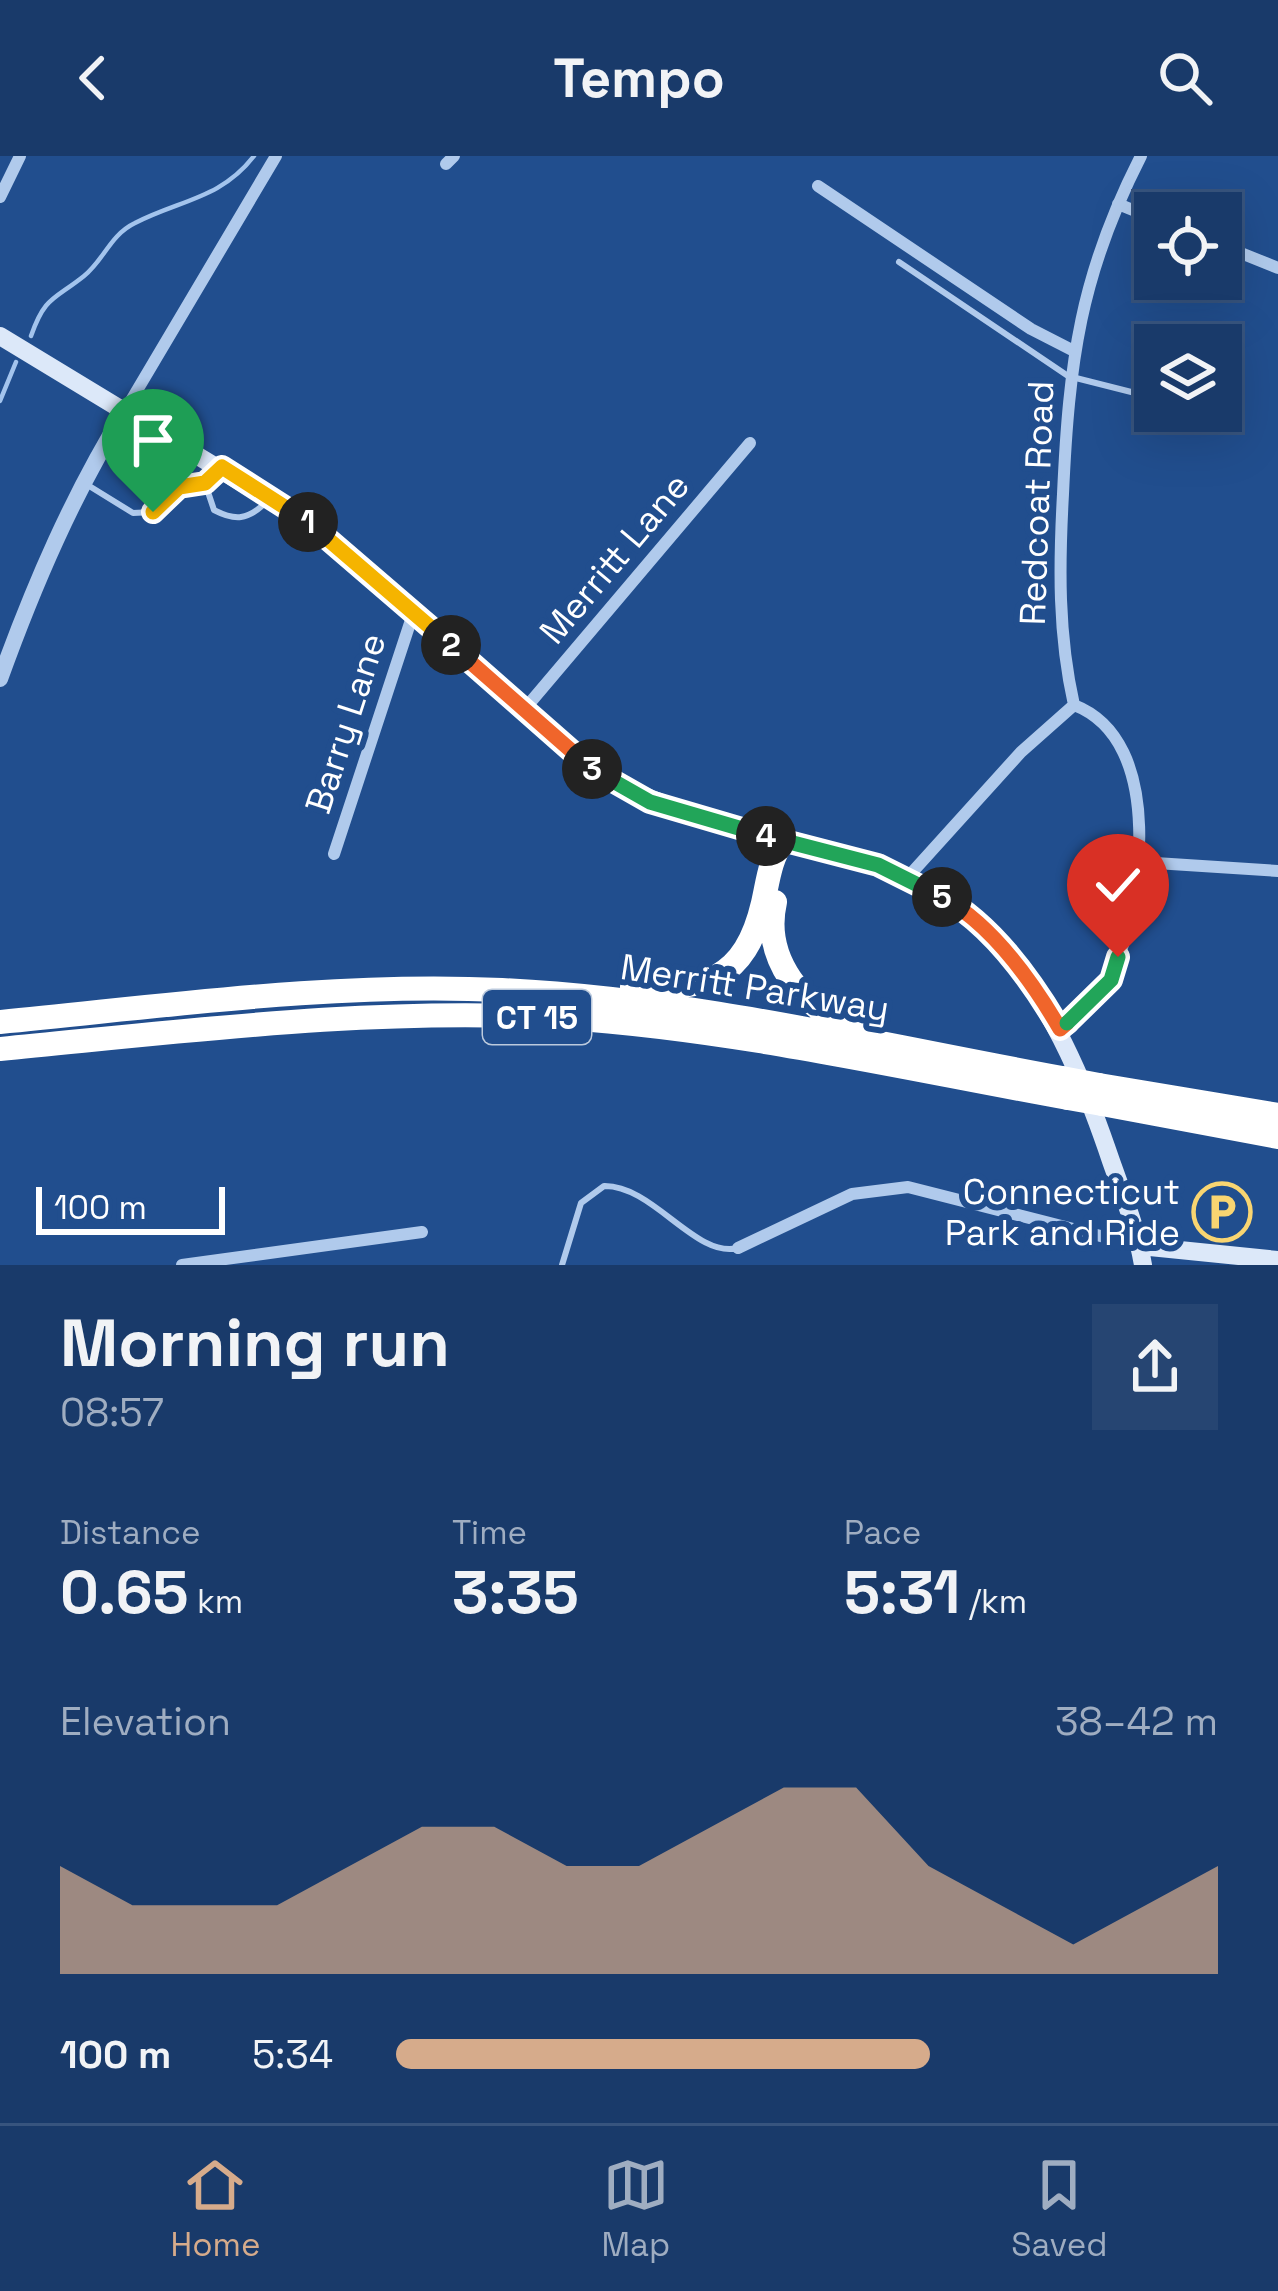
<!DOCTYPE html>
<meta charset="utf-8">
<style>
:root{--surface:#193a6a;--page:#264572;--text:#f1f3f6;--muted:#9fadc1;--line:#37547e;--accent:#d6ab8b}
body{margin:0;font-family:"Space Grotesk",sans-serif;background:var(--page);color:var(--text);height:100vh;display:flex;flex-direction:column;font-size:45px;white-space:nowrap}
*{box-sizing:border-box;margin:0}
p{font-size:39px;color:var(--muted)}
.icon{flex:none;width:66px;height:66px;fill:none;stroke:currentColor;stroke-width:2;stroke-linecap:round;stroke-linejoin:round}
.map{position:relative;height:1109px;overflow:hidden}
.drawer{display:flex;flex-direction:column;background:var(--surface);flex:1}
.drawer>*{flex:none}
.fabs{position:absolute;left:1134px;top:36px;display:grid;gap:24px}
.fabs a{display:grid;place-items:center;width:108px;height:108px;border-radius:0px;background:var(--surface);box-shadow:0 12px 48px #0002,0 0 0 3px var(--line);font-size:60px}
.scale{position:absolute;left:36px;bottom:30px;width:189px;box-sizing:border-box;padding-left:12px;border:6px solid #fff;border-top:0;font-size:33px;line-height:42px;white-space:nowrap;color:#fff;-webkit-text-stroke:9px #214e8e;paint-order:stroke}
.pin{position:absolute;display:grid;place-items:center;width:102px;height:102px;color:#fff;margin:-123px -51px;border-radius:50% 50% 50% 0;rotate:-45deg;box-shadow:0 0 12px #0007}
.pin .icon{rotate:45deg}
.km{position:absolute;width:60px;height:60px;margin:-30px;border-radius:50%;background:#222;color:#fff;font-size:33px;line-height:60px;text-align:center}
.round{display:grid;place-items:center;flex:none;width:126px;height:126px;border-radius:0px;background:var(--page)}
.overview{display:flex;align-items:center;justify-content:space-between;height:204px;padding:0 60px}
h1{font-size:66px;font-weight:700;line-height:90px}
.metrics{display:grid;grid-template-columns:repeat(3,1fr);gap:18px;height:204px;padding:12px 60px}
.metrics div{display:grid;align-content:center}
.metrics b{font-size:60px;font-weight:700}
.metrics small{font-size:33px;font-weight:400}
.metrics p{font-size:33px}
.chart{height:336px;padding:24px 60px}
.chart p{display:flex;justify-content:space-between}
.chart svg{width:100%;height:216px;margin-top:12px;fill:var(--accent);opacity:.7}
ul{padding:0 60px;list-style:none;font-size:39px}
li{display:grid;grid-template-columns:192px 144px 1fr;align-items:center;height:90px}
li i{height:30px;border-radius:15px;background:var(--accent)}
header{display:flex;justify-content:space-between;align-items:center;height:156px;padding:0 60px;background:var(--surface);font-size:54px;font-weight:700}
.tabs{display:flex;justify-content:space-around;align-items:center;height:168px;border-top:3px solid var(--line);background:var(--surface);font-size:33px;color:var(--muted)}
.tabs a{display:grid;justify-items:center;gap:6px}
.tabs .active{color:var(--accent)}
.map>svg:first-child{display:block}
.lines{fill:none;stroke-linecap:round;stroke-linejoin:round}
.stream{stroke:#a3c4ed;stroke-width:4.5}
.service{stroke:#b0caec;stroke-width:6}
.minor{stroke:#b0caec;stroke-width:12}
.tertiary{stroke:#b0caec;stroke-width:16}
.secondary{stroke:#dce8f9;stroke-width:18}
.motorway{stroke:#fff;stroke-width:24}
.motorway-bridge{stroke:#fff;stroke-width:24}
.split-1-casing{stroke:#fff;stroke-width:24}
.split-2-casing{stroke:#fff;stroke-width:24}
.split-3-casing{stroke:#fff;stroke-width:24}
.split-4-casing{stroke:#fff;stroke-width:24}
.split-5-casing{stroke:#fff;stroke-width:24}
.split-6-casing{stroke:#fff;stroke-width:24}
.split-7-casing{stroke:#fff;stroke-width:24}
.split-1{stroke:#f5b400;stroke-width:15}
.split-2{stroke:#f5b400;stroke-width:15}
.split-3{stroke:#f0652b;stroke-width:15}
.split-4{stroke:#22a559;stroke-width:15}
.split-5{stroke:#22a559;stroke-width:15}
.split-6{stroke:#f0652b;stroke-width:15}
.split-7{stroke:#22a559;stroke-width:15}
.labels{text-anchor:middle;stroke-width:12;stroke-linejoin:round;paint-order:stroke}
.shield{fill:#214e8e;stroke:#bccadd;stroke-width:3}
.shield-label{font-size:33px;font-weight:bold;fill:#fff}
.street-label{font-size:36px;fill:#fff;stroke:#214e8e}
.poi-label{font-size:36px;fill:#fff;stroke:#214e8e;text-anchor:end}
</style>
<header><svg class="icon" aria-label="back" viewBox="0 0 24 24"><path d="M15 5l-7 7 7 7"/></svg>Tempo<svg class="icon" aria-label="search" viewBox="0 0 24 24"><circle cx="10" cy="10" r="6"/><path d="M15 15l6 6"/></svg></header>
<div class="map">
<svg width="1278" height="1109" viewBox="0 0 1278 1109">
<rect width="100%" height="100%" fill="#214e8e"/>
<g class="lines">
<!-- stream -->
<path class="stream" d="M31 180C45 140 54 144 84 120 104 104 110 79 135 67 179 44 221 43 254 0
M0 245 16 206"/>
<!-- service -->
<path class="service" d="M899 106 1068 220 1155 242
M1175 255 1222 274
M205 327 214 354C235 365 248 364 265 347
M86 328 133 357 153 356 179 331 205 327 217 316
M562 1109 581 1047 604 1030C653 1029 696 1103 738 1092"/>
<!-- minor -->
<path class="minor" d="M446 8 454 0
M818 30 1031 173 1072 194
M0 41 20 0
M1118 48 1155 63
M1221 89 1278 112
M126 253 276 0
M1074 549C1058 478 1059 410 1063 338 1069 206 1080 119 1141 0
M523 555 750 287
M334 698 414 455
M1140 706 1278 715
M907 722 1021 596 1074 549
M1060 873C1077 858 1103 841 1112 820 1142 748 1167 585 1074 549
M738 1092 852 1038 908 1031 1140 1090
M182 1109 422 1076"/>
<!-- tertiary -->
<path class="tertiary" d="M0 523C34 429 73 338 126 253"/>
<!-- secondary -->
<path class="secondary" d="M0 180 315 371 602 620C689 668 785 677 878 709 1012 755 1069 881 1111 1005 1123 1039 1137 1073 1143 1109
M1140 1090 1278 1104"/>
<!-- motorway -->
<path class="motorway" d="M775 746C762 803 803 853 854 872
M632 831C705 835 745 824 763 747 768 725 770 703 783 685
M0 866C167 850 334 826 502 834 691 843 876 888 1062 922
M0 893C188 875 375 851 564 862 733 873 902 912 1068 942
M1099 929 1278 959
M1102 948 1278 981"/>
<!-- motorway-bridge -->
<path class="motorway-bridge" d="M1062 922 1099 929
M1068 942 1102 948"/>
</g>
<g class="lines">
<defs>
<path id="split-1" d="M153 356 179 331 205 327 222 311 308 366"/>
<path id="split-2" d="M308 366 451 489"/>
<path id="split-3" d="M451 489 592 613"/>
<path id="split-4" d="M592 613 650 646 766 680"/>
<path id="split-5" d="M766 680 878 709 942 741"/>
<path id="split-6" d="M942 741C993 769 1032 825 1060 873L1067 867"/>
<path id="split-7" d="M1067 867 1111 824 1118 801"/>
</defs>
<!-- split-1 casing -->
<use href="#split-1" class="split-1-casing"/>
<!-- split-2 casing -->
<use href="#split-2" class="split-2-casing"/>
<!-- split-3 casing -->
<use href="#split-3" class="split-3-casing"/>
<!-- split-4 casing -->
<use href="#split-4" class="split-4-casing"/>
<!-- split-5 casing -->
<use href="#split-5" class="split-5-casing"/>
<!-- split-6 casing -->
<use href="#split-6" class="split-6-casing"/>
<!-- split-7 casing -->
<use href="#split-7" class="split-7-casing"/>
<!-- split-1 -->
<use href="#split-1" class="split-1"/>
<!-- split-2 -->
<use href="#split-2" class="split-2"/>
<!-- split-3 -->
<use href="#split-3" class="split-3"/>
<!-- split-4 -->
<use href="#split-4" class="split-4"/>
<!-- split-5 -->
<use href="#split-5" class="split-5"/>
<!-- split-6 -->
<use href="#split-6" class="split-6"/>
<!-- split-7 -->
<use href="#split-7" class="split-7"/>
</g>
<!-- icons -->
<defs>
<symbol id="parking-ring" viewBox="-11 -11 22 22"><circle r="9.5" fill="#214e8e" stroke="#f9d571" stroke-width="1.5"/><path d="M-3.5-5.5H1a3.5 3.5 0 0 1 0 7H-1V5.5H-3.5ZM-1-3.4V-.6H.8a1.4 1.4 0 0 0 0-2.8Z" fill="#f9d571"/></symbol>
</defs>
<g fill-rule="evenodd">
<use href="#parking-ring" x="1189" y="1023" width="66" height="66"/>
</g>
<g class="labels">
<!-- shield labels -->
<rect class="shield" x="483" y="834" width="108" height="54" rx="9"/>
<g class="shield-label">
<text x="537" y="873">CT 15</text>
</g>
<!-- street labels -->
<g class="street-label">
<text transform="translate(1036 347) rotate(-88)" y="13">Redcoat Road</text>
<text transform="translate(614 402) rotate(-50)" y="13">Merritt Lane</text>
<text transform="translate(345 567) rotate(-72)" y="13">Barry Lane</text>
<text transform="translate(755 831) rotate(9)" y="13">Merritt Parkway</text>
</g>
<!-- poi labels -->
<g class="poi-label">
<text x="1180" y="1048">Connecticut<tspan x="1180" dy="41">Park and Ride</tspan></text>
</g>
</g>
</svg>
<div class="fabs">
<a><svg class="icon" aria-label="locate" viewBox="0 0 24 24"><circle cx="12" cy="12" r="6"/><path d="M12 2v4M12 18v4M2 12h4M18 12h4"/></svg></a>
<a><svg class="icon" aria-label="layers" viewBox="0 0 24 24"><path d="M12 4l9 5-9 5-9-5zM3 14l9 5 9-5"/></svg></a>
</div>
<div class="scale">100 m</div>
<div class="pin" style="left:153px;top:356px;background:#1e9e55"><svg class="icon" aria-label="arrive" viewBox="0 0 24 24"><path d="M6 21V4h12l-3 4 3 4H6"/></svg></div>
<div class="pin" style="left:1118px;top:801px;background:#d93025"><svg class="icon" aria-label="check" viewBox="0 0 24 24"><path d="M5 12l5 5 9-10"/></svg></div>
<b class="km" style="left:308px;top:366px">1</b>
<b class="km" style="left:451px;top:489px">2</b>
<b class="km" style="left:592px;top:613px">3</b>
<b class="km" style="left:766px;top:680px">4</b>
<b class="km" style="left:942px;top:741px">5</b>
</div>
<section class="drawer">
<div class="overview"><div><h1>Morning run</h1><p>08:57</p></div><a class="round"><svg class="icon" aria-label="share" viewBox="0 0 24 24"><path d="M12 15V3M7 8l5-5 5 5M5 13v7h14v-7"/></svg></a></div>
<div class="metrics">
<div><p>Distance</p><b>0.65<small> km</small></b></div>
<div><p>Time</p><b>3:35</b></div>
<div><p>Pace</p><b>5:31<small> /km</small></b></div>
</div>
<div class="chart"><p><span>Elevation</span>38–42 m</p>
<svg viewBox="0 0 160 44" preserveAspectRatio="none"><path d="M0 44V22L10 30L20 30L30 30L40 22L50 14L60 14L70 22L80 22L90 14L100 6L110 6L120 22L130 30L140 38L150 30L160 22V44z"/></svg>
</div>
<ul>
<li><b>100 m</b>5:34<i style="width:65%"></i></li>
</ul>
</section>
<nav class="tabs">
<a class="active"><svg class="icon" aria-label="home" viewBox="0 0 24 24"><path d="M3 11l9-7 9 7M6 9v11h12V9"/></svg>Home</a>
<a><svg class="icon" aria-label="map" viewBox="0 0 24 24"><path d="M3 6l6-2 6 2 6-2v14l-6 2-6-2-6 2zM9 4v14M15 6v14"/></svg>Map</a>
<a><svg class="icon" aria-label="saved" viewBox="0 0 24 24"><path d="M7 4h10v16l-5-4-5 4z"/></svg>Saved</a>
</nav>
